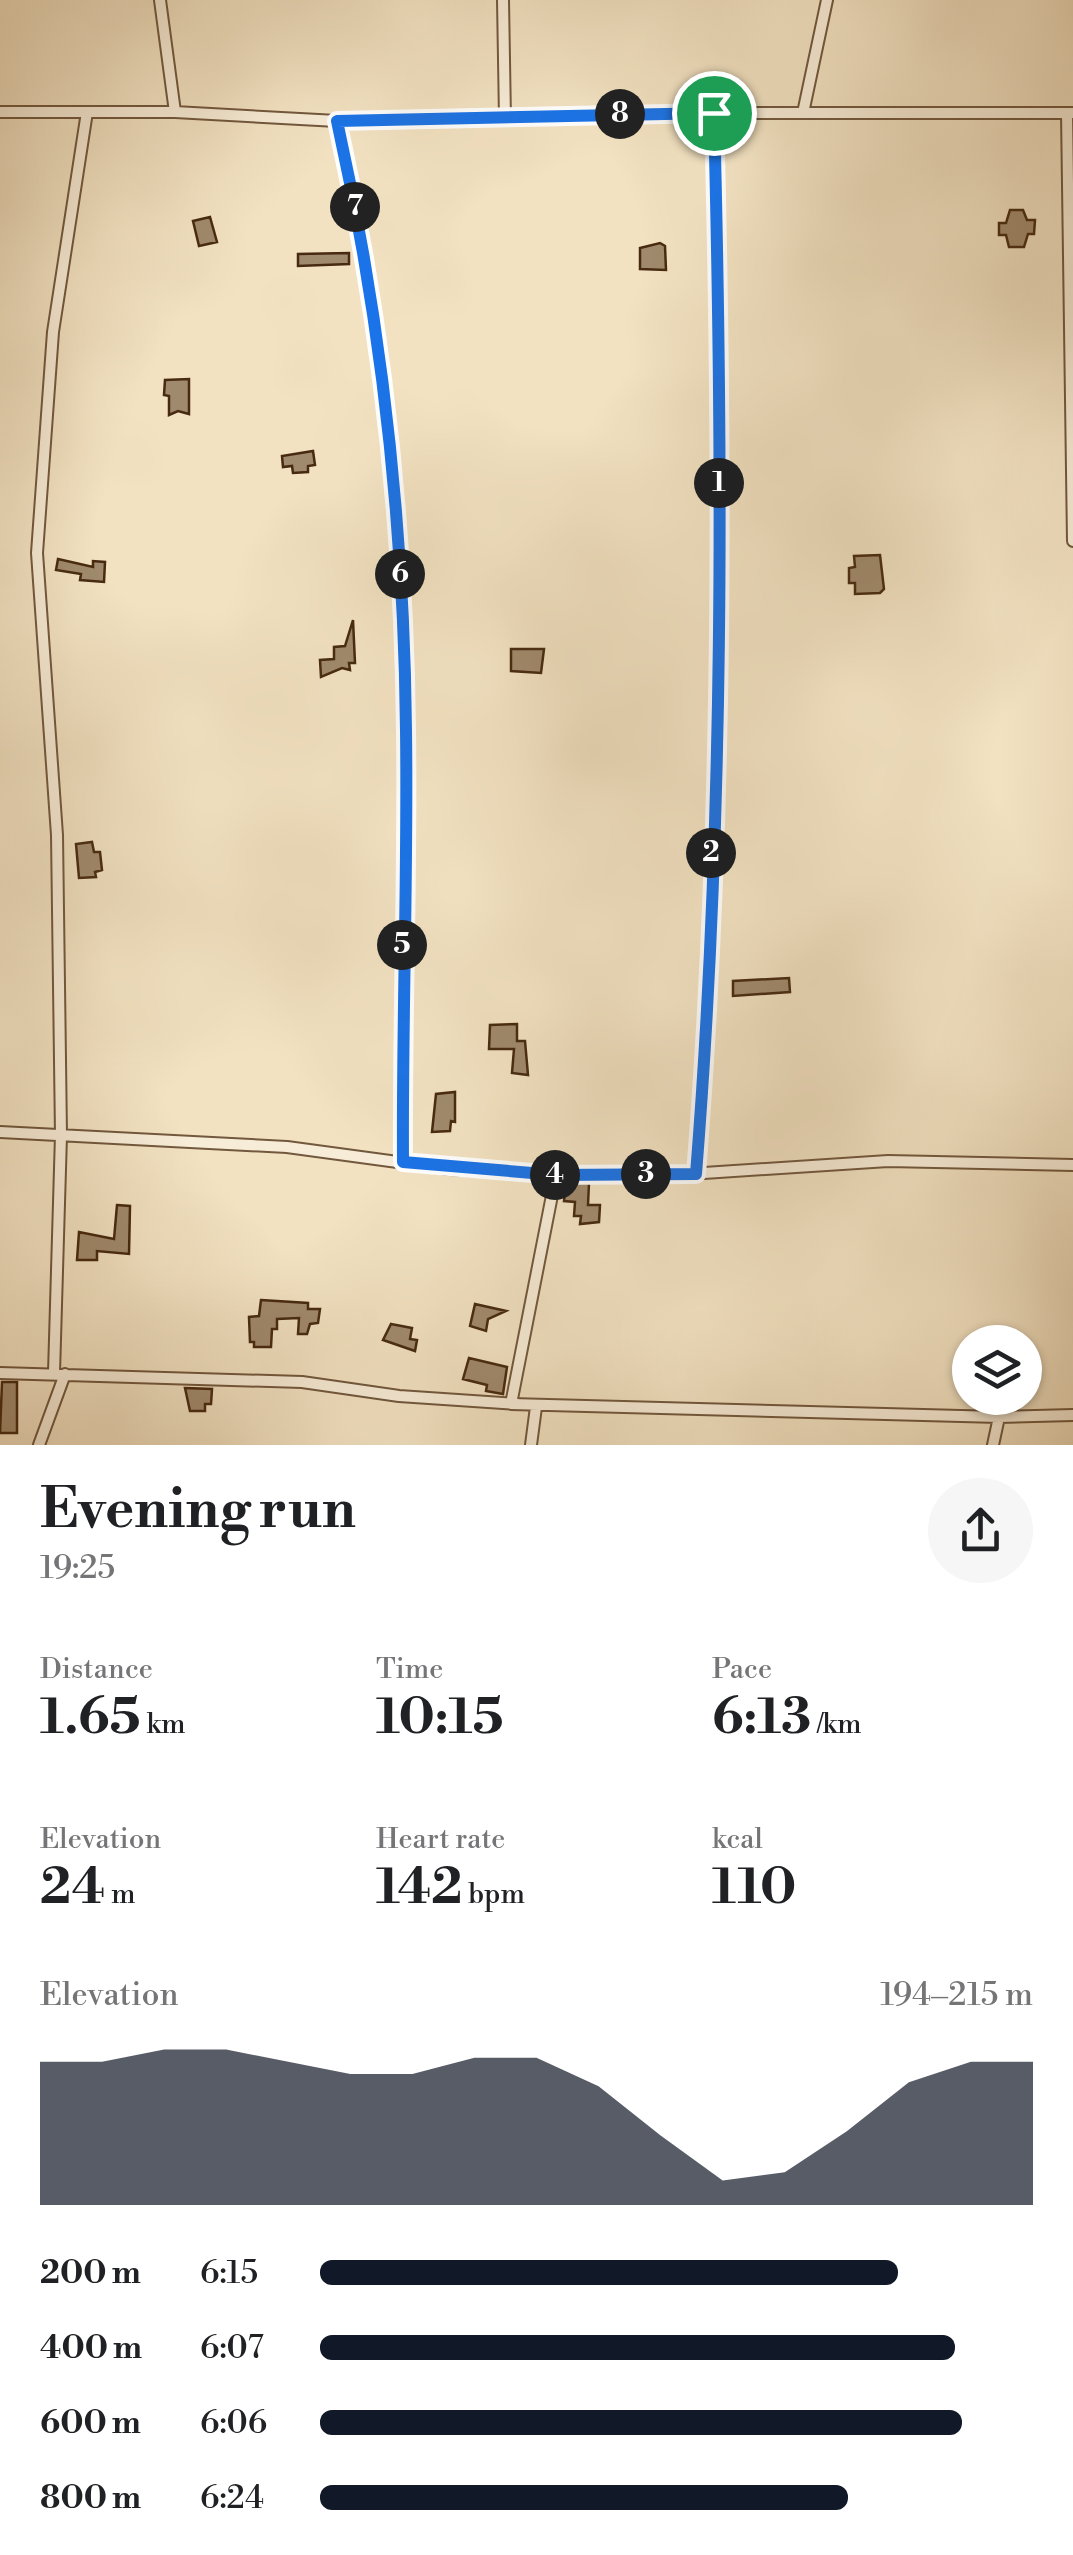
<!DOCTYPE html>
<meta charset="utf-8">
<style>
:root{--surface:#fff;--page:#f6f6f6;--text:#202124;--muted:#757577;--accent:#111827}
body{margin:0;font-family:"Libre Bodoni",serif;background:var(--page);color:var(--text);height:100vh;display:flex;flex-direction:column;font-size:38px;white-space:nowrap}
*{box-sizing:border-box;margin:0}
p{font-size:32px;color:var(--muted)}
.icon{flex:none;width:55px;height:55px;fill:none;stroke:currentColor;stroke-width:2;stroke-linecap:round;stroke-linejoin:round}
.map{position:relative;height:1445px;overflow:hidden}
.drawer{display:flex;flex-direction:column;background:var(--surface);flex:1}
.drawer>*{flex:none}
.controls{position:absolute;left:952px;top:1325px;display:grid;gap:20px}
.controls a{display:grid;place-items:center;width:90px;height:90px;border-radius:50%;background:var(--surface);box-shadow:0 2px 8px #0004;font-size:50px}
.pin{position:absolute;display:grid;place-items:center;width:85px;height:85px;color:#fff;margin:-42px;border:5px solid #fff;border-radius:50%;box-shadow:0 2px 10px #0007}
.km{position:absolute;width:50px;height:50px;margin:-25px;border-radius:50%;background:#222;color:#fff;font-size:28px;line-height:50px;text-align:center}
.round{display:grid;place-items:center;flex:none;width:105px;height:105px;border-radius:52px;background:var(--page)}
.headline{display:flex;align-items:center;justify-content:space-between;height:170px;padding:0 40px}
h1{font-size:55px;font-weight:700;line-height:75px}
.metrics{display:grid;grid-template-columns:repeat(3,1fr);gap:15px;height:170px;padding:10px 40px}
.metrics div{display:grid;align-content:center}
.metrics b{font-size:50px;font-weight:700}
.metrics small{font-size:28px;font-weight:400}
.metrics p{font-size:28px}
.chart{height:280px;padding:20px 40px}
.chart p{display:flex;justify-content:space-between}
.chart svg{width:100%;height:180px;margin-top:10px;fill:var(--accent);opacity:.7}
ul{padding:0 40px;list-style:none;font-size:32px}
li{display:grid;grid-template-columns:160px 120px 1fr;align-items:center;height:75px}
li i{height:25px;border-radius:12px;background:var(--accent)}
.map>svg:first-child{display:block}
.building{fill:#a08a6d;stroke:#472a11;stroke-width:2.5}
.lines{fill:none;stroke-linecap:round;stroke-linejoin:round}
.minor-casing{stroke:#72583d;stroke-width:14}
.minor{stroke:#f7ecd7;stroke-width:10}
.route-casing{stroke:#fff;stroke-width:20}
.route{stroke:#1a73e8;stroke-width:12}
</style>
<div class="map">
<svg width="1073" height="1445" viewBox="0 0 1073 1445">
<rect width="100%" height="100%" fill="#f2e2c2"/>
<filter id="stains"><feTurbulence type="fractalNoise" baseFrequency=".002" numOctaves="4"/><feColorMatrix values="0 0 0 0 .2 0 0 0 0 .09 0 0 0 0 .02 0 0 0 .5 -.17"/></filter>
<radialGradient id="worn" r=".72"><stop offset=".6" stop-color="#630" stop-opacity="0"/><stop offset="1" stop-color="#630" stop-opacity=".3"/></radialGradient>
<!-- building -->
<path class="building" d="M1010 210H1023L1027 220H1035L1034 234H1028L1024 247H1009L1006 235H999V223H1006Z
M210 217 217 242 199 246 193 221Z
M660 243 665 246 666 270 640 269V248Z
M349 253V264L298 266V254Z
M189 379V414L178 411 169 415V396L164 395 165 380Z
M313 451 315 465 308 466V472L293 473 292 466 283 467 282 456Z
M880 555 884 589 880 593 855 594V583H849V568L855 567 854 556Z
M58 559 93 567V561L105 562 104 582 80 580 81 574 56 570Z
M353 620 355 663H349L350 670 342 668 321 677 320 660 334 659V647L345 646Z
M511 649H544L541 673 511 671Z
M92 842 94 852H100L102 870 95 872 96 877 79 878 76 844Z
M789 978 790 992 733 996V981Z
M517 1024V1041H525L528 1075 512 1073 514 1049H489L490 1025Z
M455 1092V1122L451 1121 450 1131 432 1132 436 1094Z
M589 1183 588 1205H600L599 1222 580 1224 581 1216H574L575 1202 564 1201 566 1184Z
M117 1205 130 1206 129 1254 97 1251V1260H77L79 1232 114 1239Z
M261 1300 308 1303V1309H320L318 1323 310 1324 307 1334H298L299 1318 277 1319V1329H272L271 1347H254V1342H250L249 1317 259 1316Z
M475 1304 506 1311 488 1319 486 1331 470 1326Z
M391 1324 412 1328 410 1339 417 1340 415 1351 383 1340Z
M469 1358 507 1367 503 1394 486 1391 487 1385 463 1379Z
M2 1382H17V1433H0Z
M185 1388 212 1389 211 1404H205V1411H190Z"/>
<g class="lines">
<defs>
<path id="minor" d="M160 0 175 112
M503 0 505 119
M0 112H175L337 121 655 113H1073
M803 113 827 0
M1067 113 1073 541
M337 121C381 319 404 527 406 730 407 874 402 1019 403 1163
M0 1132 287 1147 449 1169 556 1175 696 1173C724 821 723 466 715 113
M689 1174 888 1161 1073 1165
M563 1175H556L511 1404 999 1417 1073 1415
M0 1373 302 1382 399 1396 518 1404
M54 1373 61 1135 57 835 37 553 53 332 87 112
M39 1445 65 1374
M531 1445 536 1407
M993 1445 999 1417 994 1416"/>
</defs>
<!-- minor casing -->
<use href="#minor" class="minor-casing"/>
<!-- minor -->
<use href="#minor" class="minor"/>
</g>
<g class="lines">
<defs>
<path id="route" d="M714 113C723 464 724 823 696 1174L556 1175 696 1174 556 1175 403 1162C402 1018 408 874 406 730 404 527 381 319 337 121L714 113"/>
</defs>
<!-- route casing -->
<use href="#route" class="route-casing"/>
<!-- route -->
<use href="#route" class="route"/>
</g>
<rect width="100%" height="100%" filter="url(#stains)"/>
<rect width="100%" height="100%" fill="url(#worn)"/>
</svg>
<div class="controls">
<a><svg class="icon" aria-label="layers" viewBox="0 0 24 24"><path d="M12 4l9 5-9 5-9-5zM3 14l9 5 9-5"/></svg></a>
</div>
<div class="pin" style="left:714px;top:113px;background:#1e9e55"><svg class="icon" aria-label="arrive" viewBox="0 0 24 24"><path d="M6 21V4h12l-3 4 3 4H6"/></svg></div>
<b class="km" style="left:719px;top:483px">1</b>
<b class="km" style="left:711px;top:853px">2</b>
<b class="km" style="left:646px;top:1174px">3</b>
<b class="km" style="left:555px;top:1175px">4</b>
<b class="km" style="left:402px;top:945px">5</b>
<b class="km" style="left:400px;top:574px">6</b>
<b class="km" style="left:355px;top:207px">7</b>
<b class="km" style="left:620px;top:114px">8</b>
</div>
<section class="drawer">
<div class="headline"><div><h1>Evening run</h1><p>19:25</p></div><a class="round"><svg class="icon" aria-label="share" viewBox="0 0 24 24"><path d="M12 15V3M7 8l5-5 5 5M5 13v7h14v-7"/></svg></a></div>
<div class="metrics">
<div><p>Distance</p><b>1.65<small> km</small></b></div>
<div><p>Time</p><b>10:15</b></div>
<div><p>Pace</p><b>6:13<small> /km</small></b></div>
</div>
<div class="metrics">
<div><p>Elevation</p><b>24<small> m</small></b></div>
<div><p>Heart rate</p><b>142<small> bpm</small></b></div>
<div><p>kcal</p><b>110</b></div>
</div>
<div class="chart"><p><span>Elevation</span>194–215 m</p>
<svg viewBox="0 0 160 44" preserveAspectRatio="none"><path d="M0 44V9L10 9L20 6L30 6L40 9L50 12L60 12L70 8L80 8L90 15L100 27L110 38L120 36L130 26L140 14L150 9L160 9V44z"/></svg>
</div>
<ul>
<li><b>200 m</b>6:15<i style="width:81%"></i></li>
<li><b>400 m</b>6:07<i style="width:89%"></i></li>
<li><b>600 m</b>6:06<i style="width:90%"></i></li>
<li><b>800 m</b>6:24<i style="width:74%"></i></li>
</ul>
</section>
